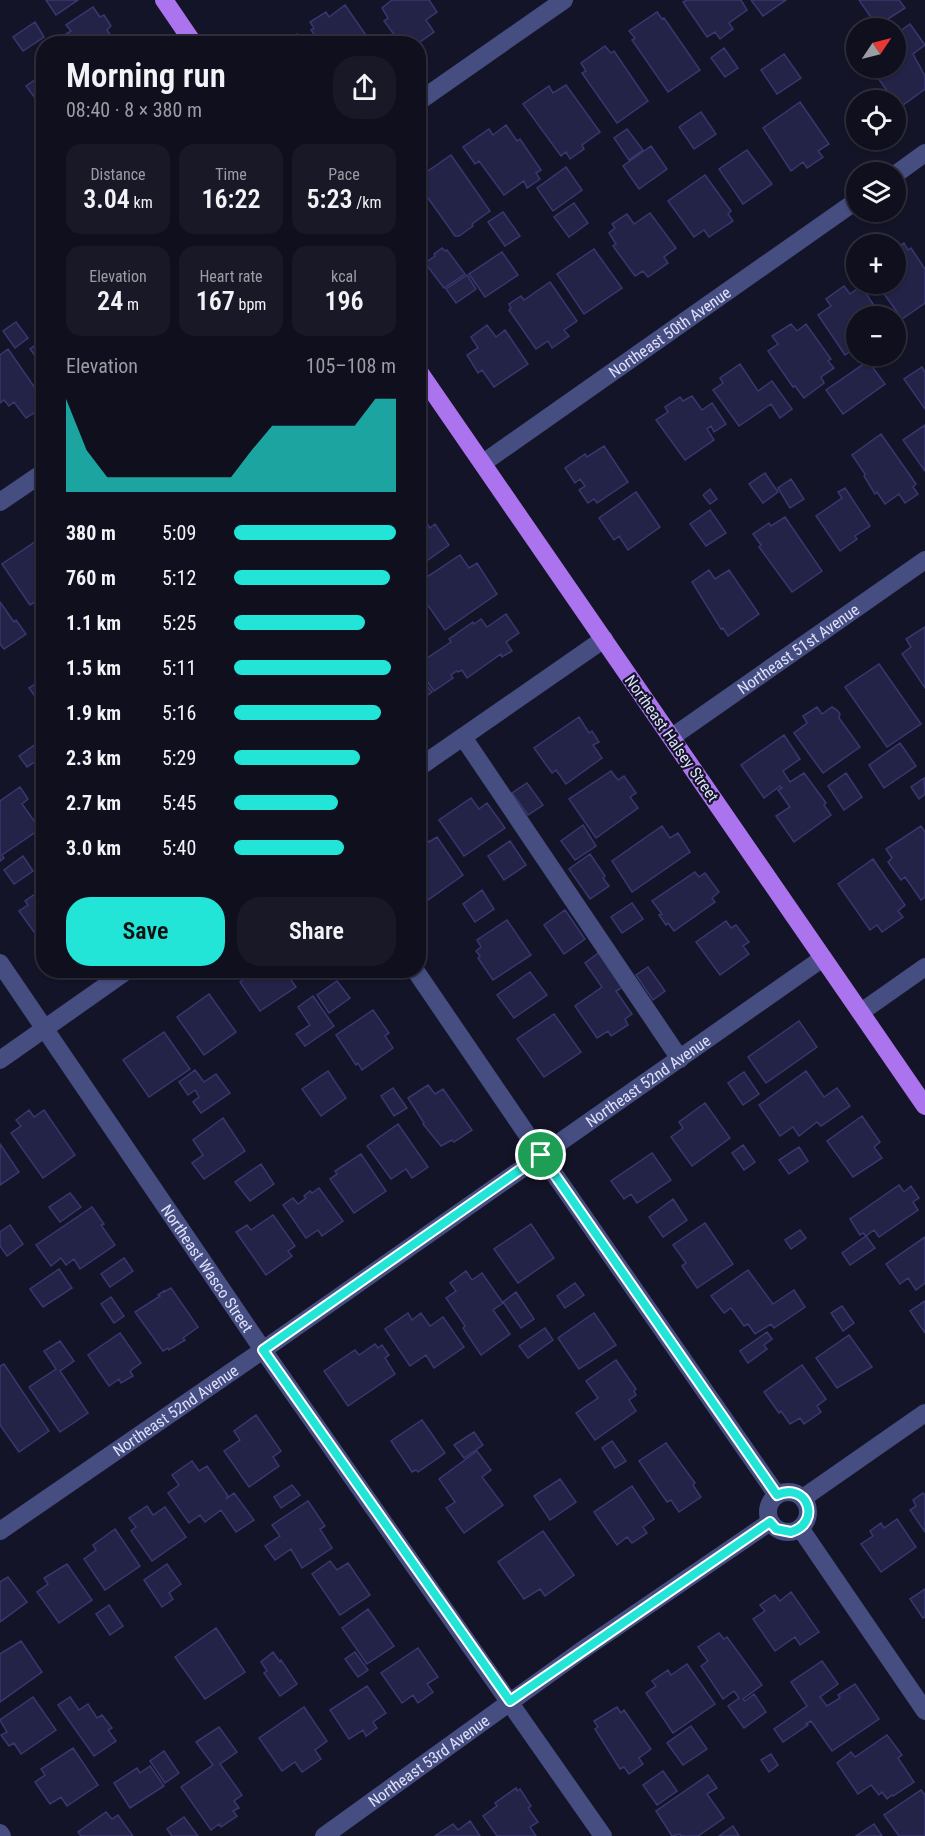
<!DOCTYPE html>
<meta charset="utf-8">
<style>
:root{--surface:#0f0f1e;--page:#181827;--text:#f1f3f6;--muted:#9b9ca4;--line:#2f2f3c;--accent:#22e4d7}
body{margin:0;font-family:"Roboto Condensed",sans-serif;background:var(--page);color:var(--text);height:100vh;display:flex;flex-direction:column;font-size:22px;white-space:nowrap}
*{box-sizing:border-box;margin:0}
p{font-size:20px;color:var(--muted)}
.icon{flex:none;width:33px;height:33px;fill:none;stroke:currentColor;stroke-width:2;stroke-linecap:round;stroke-linejoin:round}
.map{position:relative;flex:1;overflow:hidden}
.drawer{position:absolute;left:36px;top:36px;width:390px;height:942px;display:flex;flex-direction:column;background:var(--surface);border-radius:24px;box-shadow:0 2px 4px #0004,0 0 0 2px var(--line)}
.drawer>*{flex:none}
.needle{width:39px;rotate:55deg}
.controls{position:absolute;left:846px;top:18px;display:grid;gap:12px}
.controls a{display:grid;place-items:center;width:60px;height:60px;border-radius:50%;background:var(--surface);box-shadow:0 2px 4px #0004,0 0 0 2px var(--line);font-size:30px}
.pin{position:absolute;display:grid;place-items:center;width:51px;height:51px;color:#fff;margin:-26px;border:3px solid #fff;border-radius:50%;box-shadow:0 2px 6px #0007}
.round{display:grid;place-items:center;flex:none;width:63px;height:63px;border-radius:24px;background:var(--page)}
.overview{display:flex;align-items:center;justify-content:space-between;height:102px;padding:0 30px}
h1{font-size:33px;font-weight:600;line-height:45px}
.stats{display:grid;grid-template-columns:repeat(3,1fr);gap:9px;height:102px;padding:6px 30px}
.stats div{display:grid;align-content:center;border-radius:15px;background:var(--page);text-align:center}
.stats b{font-size:26px;font-weight:600}
.stats small{font-size:16px;font-weight:400}
.stats p{font-size:16px}
.chart{height:168px;padding:12px 30px}
.chart p{display:flex;justify-content:space-between}
.chart svg{width:100%;height:108px;margin-top:6px;fill:var(--accent);opacity:.7}
.cta{display:flex;gap:12px;margin-top:auto;padding:12px 30px}
.cta a{flex:1;height:69px;border-radius:24px;background:var(--accent);color:#111;font-size:24px;font-weight:600;line-height:69px;text-align:center}
.cta a+a{background:var(--page);color:var(--text)}
ul{padding:0 30px;list-style:none;font-size:20px}
li{display:grid;grid-template-columns:96px 72px 1fr;align-items:center;height:45px}
li i{height:15px;border-radius:8px;background:var(--accent)}
.map>svg:first-child{display:block}
.building{fill:#232247;stroke:#393770;stroke-width:1.5}
.lines{fill:none;stroke-linecap:round;stroke-linejoin:round}
.minor{stroke:#454d81;stroke-width:18}
.major{stroke:#ac73ee;stroke-width:18}
.route-casing{stroke:#fff;stroke-width:12}
.route{stroke:#22e4d7;stroke-width:8}
.labels{text-anchor:middle;stroke-width:4.5;stroke-linejoin:round;paint-order:stroke}
.street-label{font-size:16px;fill:#dfe1fb;stroke:#141428}
</style>
<div class="map">
<svg width="925" height="1836" viewBox="0 0 925 1836">
<rect width="100%" height="100%" fill="#141428"/>
<!-- building -->
<path class="building" d="M46 0H78L56 15Z
M392 0H429L437 12 426 20 434 32 417 44H401L384 21 388 18 382 8Z
M687 0H741L747 10 729 23 733 29 720 39 715 32 707 37 683 2Z
M751 0H786L763 16Z
M859 0H899L905 8 877 26Z
M345 5 372 44H321L311 30 314 28 310 22 326 12 329 17Z
M93 7 100 17 104 15 111 26 107 30 116 44H55L54 42 71 31 66 25Z
M657 12 662 19 664 18 700 70 668 92 632 40 635 38 629 31Z
M35 22 44 37 23 51 13 37Z
M910 24 925 45 913 54 925 76V89L899 108 871 68H896V34Z
M297 34 304 44H284Z
M605 46 611 53 614 51 648 101 617 123 582 73 586 71 581 63Z
M724 48 738 68 725 77 711 58Z
M784 54 801 78 777 94 761 70Z
M44 74V110L26 86Z
M566 85 600 132 582 145 584 149 570 159 566 152 561 156 523 104 549 86 553 93Z
M800 102 829 144 818 151 823 157 807 168 803 162 791 171 763 128Z
M701 112 716 134 694 149 679 127Z
M506 125 517 141 520 139 541 170 536 173 540 179 527 188 524 181 504 195 479 161 475 164 463 147 489 129 493 135Z
M627 129 643 150 629 160 614 138Z
M651 146 667 169 639 189 623 166Z
M747 150 772 184 743 204 719 169Z
M451 155 490 211 472 224 473 226 459 236H455L418 184V178Z
M566 167 582 190 553 211 537 188Z
M705 175 731 211 728 214 733 221 709 237 704 230 694 237 668 201Z
M574 203 588 223 569 237 554 217Z
M503 212 520 236 505 246 488 222Z
M650 213 676 248 664 257 668 263 648 277 643 271 635 276 613 246 616 244 609 233 615 228 612 224 627 214 634 224Z
M418 217 423 223 420 225 427 235 418 241Z
M904 243 908 250 911 248 925 269V303L902 319 877 284H896V248Z
M442 248 445 251 447 250 465 274 444 288 425 263 435 256 434 254Z
M594 249 622 288 584 314 557 274Z
M502 252 518 275 485 297 469 274Z
M467 275 476 289 456 303 446 289Z
M550 282 577 321 564 330 569 336 552 348 548 341 536 349 509 310 511 308 509 304 521 296 524 300Z
M844 286 850 294 861 286 881 316H856V347L845 355 818 315 831 306 826 299Z
M16 322 28 338 15 348 3 331Z
M791 324 797 331 806 324 831 359 828 361 834 368 821 377 824 383 804 398 795 386 793 387 768 351 778 344 772 336Z
M487 325 496 337 505 330 528 364 494 387 482 370 478 373 467 355 478 348 471 337Z
M44 339V368L30 349Z
M8 349 44 401V406L26 418 14 402 9 406 4 400 0 403V355Z
M868 361 885 384 843 414 826 390Z
M740 364 758 391 772 381 792 409 780 418 771 404 739 426 713 390 723 383 720 378Z
M922 367 925 372V409L904 379Z
M692 396 702 410 712 403 726 424 714 432 711 426 707 429 714 440 685 460 656 420 668 412 665 407 680 397 683 401Z
M925 425V471L903 440Z
M881 434 916 484 913 487 918 494 905 503 899 494 885 504 877 492 875 494 864 476 865 474 852 455Z
M604 446 628 482 597 503 594 499 588 503 579 490 585 486 580 479 575 483 565 468 585 454 587 457Z
M765 473 778 492 763 503 749 484Z
M791 479 804 499 790 508 778 488Z
M845 488 870 526 855 536 857 539 840 551 816 516 842 498 838 492Z
M710 489 717 499 710 504 703 495Z
M636 492 660 527 628 550 619 536 614 540 599 518Z
M418 510 430 528 435 524 449 545 418 567Z
M710 510 726 533 706 546 690 524Z
M785 517 822 571 792 592 759 547 761 545 753 534 769 523 771 526Z
M44 536V596L30 605 2 564Z
M460 555 469 568 477 563 497 594 445 630 418 591V583Z
M709 570 715 579 729 570 759 614 728 636 723 628 721 629 692 582Z
M0 602 14 622 16 620 26 634 4 649 0 644Z
M506 614 519 633 506 642 512 651 502 657 501 654 467 678 462 670 458 672 457 671 451 675 453 678 434 691 419 670 420 669 418 664 451 642 449 639 473 622 474 624 481 619 487 627Z
M925 627V688L902 654 911 647 906 639Z
M879 664 921 724 887 747 845 687Z
M44 678V709L29 688Z
M418 686 422 691 428 687 432 692 418 702Z
M817 707 822 714 832 707 837 710 840 714 839 718 860 747 823 773 794 733 807 723 803 716Z
M579 717 589 733 592 731 599 742 593 745 602 758 566 784 556 770 552 773 534 748Z
M784 735 800 759 783 771 790 782 804 773 826 803 824 805 831 815 794 842 776 816 790 807 778 790 782 788 780 786 764 798 741 765Z
M40 741 44 746V756L27 767 19 756Z
M900 743 916 766 884 788 869 765Z
M44 758V775L36 764Z
M611 771 618 780 624 776 636 793 630 797 638 808 596 838 569 799Z
M846 773 862 797 844 810 828 786Z
M924 778 925 794 919 799 911 787Z
M527 783 543 805 528 815 512 793Z
M20 787 28 799 22 804 40 829 2 855 4 858 0 861V801Z
M471 798 479 809 487 803 505 828 464 856 439 820Z
M583 825 596 846 575 860 561 841Z
M662 826 670 838 678 833 690 852 632 892 612 861Z
M921 826 925 832V897L921 900 905 877 901 880 888 862 892 858 886 849Z
M425 837 429 842 437 837 463 875 428 900 418 886V841Z
M510 841 526 865 504 880 488 856Z
M590 854 605 876 603 878 609 886 590 899 569 869Z
M23 856 33 871 14 884 4 870Z
M873 859 905 905 898 911 903 917 882 932 877 925 870 930 838 884Z
M695 872 699 877 705 873 719 892 712 898 715 902 674 931 668 923 666 925 659 915 662 914 652 901Z
M44 888V936L39 939 19 911 28 905 25 901Z
M482 890 494 909 475 922 463 904Z
M632 903 643 919 622 933 611 917Z
M565 910 585 939 564 954 544 925Z
M507 920 531 955 493 980 478 958 480 956 476 951 481 947 477 940Z
M726 921 731 928 736 925 749 942 743 946 749 954 720 975 696 942Z
M601 951 625 986 616 991 632 1014 625 1019 628 1025 611 1036 608 1031 597 1038 575 1006 602 987 585 963Z
M648 967 665 991 653 1000 636 975Z
M247 970H284L296 987 260 1011 240 982 250 975Z
M530 972 547 995 514 1018 497 995Z
M337 981 350 998 329 1013 317 995Z
M209 994 236 1032 204 1055 177 1017Z
M313 996 334 1026 305 1046 296 1034 310 1025 298 1007Z
M373 1010 389 1033 385 1036 393 1048 362 1070 358 1063 356 1065 336 1035Z
M554 1014 581 1052 544 1077 517 1039Z
M799 1021 817 1047 766 1083 748 1057Z
M164 1032 190 1069 149 1097 123 1060Z
M195 1070 204 1082 216 1074 230 1093 201 1113 193 1102 199 1097 195 1090 188 1095 179 1082Z
M328 1071 346 1098 321 1116 302 1089Z
M806 1071 824 1097 837 1088 850 1106 821 1126 817 1122 799 1136 793 1127 780 1136 759 1105Z
M744 1072 759 1094 743 1105 728 1083Z
M428 1085 435 1094 443 1089 472 1130 454 1142 452 1140 441 1146 423 1124 424 1123 408 1098Z
M393 1088 407 1108 394 1116 381 1096Z
M705 1103 730 1138 692 1166 671 1137 683 1128 679 1122Z
M29 1110 34 1117 44 1110 75 1155 43 1178 11 1133 21 1126 16 1120Z
M862 1116 880 1142 874 1147 882 1158 853 1177 827 1141Z
M223 1118 245 1151 204 1179 192 1163 203 1155 193 1140Z
M398 1124 428 1167 412 1178 406 1169 391 1179 367 1146Z
M0 1144 19 1172 0 1185Z
M743 1145 755 1162 744 1170 732 1153Z
M799 1147 808 1161 789 1174 779 1160Z
M652 1153 671 1180 637 1203 631 1194 624 1199 611 1181Z
M361 1154 386 1191 354 1213 330 1179 337 1174 335 1171Z
M261 1164 274 1184 250 1201 235 1182Z
M899 1185 904 1192 911 1186 919 1198 913 1202 918 1210 879 1237 874 1230 866 1236 863 1233 860 1235 850 1219Z
M319 1188 343 1221 322 1236 318 1230 306 1238 283 1205 293 1198 298 1204 306 1198 304 1196 310 1191 312 1193Z
M70 1193 81 1207 60 1222 49 1207Z
M673 1199 687 1220 663 1237 649 1217Z
M92 1207 104 1224 101 1225 115 1245 80 1269 74 1259 66 1265 61 1258 51 1266 36 1245Z
M273 1215 295 1246 288 1251 292 1256 266 1275 236 1232 247 1225 251 1230Z
M705 1223 733 1264 697 1288 682 1266 686 1263 673 1245Z
M531 1224 554 1258 518 1283 494 1249Z
M10 1225 23 1244 7 1256 0 1246V1232Z
M800 1230 806 1238 791 1249 785 1240Z
M866 1236 875 1248 850 1265 842 1253Z
M925 1237V1283L916 1290 908 1278 900 1284 886 1264Z
M124 1258 133 1271 110 1287 101 1274Z
M59 1269 72 1288 43 1307 30 1289Z
M748 1270 773 1304 794 1290 805 1307 774 1328 771 1324 755 1334 748 1324 744 1326 731 1308 724 1313 711 1296Z
M466 1271 472 1280 482 1273 503 1303 493 1310 510 1334 481 1355 463 1328 465 1326 446 1298 456 1291 450 1283Z
M575 1283 584 1295 565 1308 557 1296Z
M171 1288 198 1327 183 1338 185 1340 169 1350 168 1348 163 1351 135 1312 160 1296 158 1295 164 1291V1292Z
M516 1292 534 1319 521 1328 503 1302Z
M111 1297 124 1316 114 1323 101 1304Z
M925 1301V1333L910 1311Z
M842 1306 854 1323 843 1331 831 1313Z
M408 1313 412 1320 421 1313 430 1326 443 1317 464 1347 434 1368 426 1355 410 1366 385 1329Z
M594 1313 616 1345 579 1369 558 1338Z
M545 1328 553 1340 528 1358 519 1346Z
M767 1332 772 1339 764 1345 767 1349 748 1363 740 1351Z
M120 1333 141 1363 130 1371 133 1376 121 1383 119 1379 109 1386 88 1355Z
M849 1335 872 1367 837 1388 816 1358Z
M60 1341 74 1361 60 1371 88 1413 60 1432 29 1387 56 1369 44 1351Z
M375 1344 378 1348 382 1345 389 1355 385 1358 395 1374 348 1406 324 1371 355 1350 359 1355Z
M616 1360 636 1389 634 1391 636 1395 629 1400 636 1411 595 1440 576 1413 598 1398 586 1381Z
M4 1364 49 1431 19 1452 0 1425V1366Z
M802 1365 826 1399 817 1406 821 1412 804 1424 800 1418 790 1424 781 1411 779 1413 764 1392Z
M256 1415 281 1451 273 1457 279 1466 249 1487 224 1451 240 1440 234 1431Z
M422 1420 445 1453 418 1472 416 1470 412 1472 391 1441Z
M474 1432 483 1445 464 1458 454 1445Z
M612 1441 626 1461 615 1468 602 1448Z
M666 1443 695 1483 693 1485 701 1497 679 1512 671 1500 667 1502 639 1461Z
M477 1451 491 1470 482 1477 503 1505 464 1533 446 1508 455 1502 439 1479Z
M192 1461 199 1471 207 1466 228 1496 226 1499 234 1493 254 1520 236 1532 221 1510 205 1522 200 1515 189 1523 168 1493 179 1485 172 1475Z
M560 1479 576 1502 550 1520 534 1496Z
M292 1485 300 1495 281 1508 274 1497Z
M632 1486 654 1519 643 1527 647 1533 632 1543 627 1537 617 1545 594 1512Z
M923 1493 925 1495V1532L910 1510 916 1506 913 1500Z
M308 1501 325 1526 320 1529 332 1548 302 1568 291 1549 275 1560 265 1546 280 1536 272 1525Z
M147 1506 153 1515 165 1507 186 1537 152 1561 131 1531 136 1527 129 1518Z
M897 1519 916 1547 881 1572 861 1544 873 1536 870 1531 881 1523 884 1528Z
M115 1529 140 1566 105 1590 84 1559 96 1550 93 1545Z
M543 1531 574 1575 545 1596 540 1589 524 1599 498 1562Z
M330 1561 337 1570 348 1563 370 1595 340 1615 312 1574Z
M67 1564 92 1600 59 1623 37 1592 48 1584 44 1578Z
M167 1564 181 1584 169 1593 173 1599 162 1607 144 1580Z
M8 1577 27 1602 0 1622V1582Z
M925 1589V1617L923 1618 910 1599Z
M791 1592 819 1632 800 1645 795 1637 775 1651 753 1619 765 1611 760 1605 775 1595 780 1601Z
M109 1605 123 1626 110 1635 96 1614Z
M368 1609 394 1646 367 1664 342 1628Z
M216 1628 245 1672 205 1699 175 1657Z
M719 1633 724 1639 727 1637 762 1685 743 1699 745 1701 754 1694 766 1712 744 1728 728 1706 739 1698 734 1691 723 1699 701 1666 708 1661 698 1647Z
M21 1641 42 1672 0 1702V1654Z
M418 1648 438 1677 427 1684 433 1692 418 1703 413 1695 402 1703 381 1673Z
M273 1652 280 1662 281 1660 297 1684 280 1696 264 1673 267 1671 261 1662Z
M355 1652 368 1670 358 1677 345 1659Z
M822 1661 838 1684 820 1697 827 1706 840 1698 838 1695 855 1684 879 1719 832 1751 811 1721 806 1724 808 1725 783 1742 774 1729 807 1706 791 1682Z
M687 1664 715 1704 673 1733 646 1693 656 1686 652 1681 668 1670 671 1675Z
M367 1686 386 1713 373 1722 377 1728 366 1736 363 1730 349 1739 330 1710Z
M33 1697 56 1730 21 1754 14 1743 9 1746 1 1735 7 1732 0 1720Z
M70 1697 79 1710 88 1704 97 1718 102 1715 112 1728 108 1730 116 1741 94 1756 58 1705Z
M304 1707 327 1741 315 1750 321 1759 302 1772 295 1762 282 1771 259 1738Z
M617 1707 621 1713 624 1710 651 1749 639 1758 643 1764 629 1774 624 1767 620 1769 595 1729 598 1727 594 1721Z
M691 1726 707 1749 683 1765 667 1743Z
M219 1727 237 1752 220 1764 242 1795 234 1801 239 1808 233 1811 237 1816 221 1827 219 1824 211 1830 181 1787 213 1765 196 1742Z
M887 1735 902 1755 898 1758 914 1782 893 1796 892 1795 887 1799 882 1792 879 1795 871 1785 858 1794 837 1763 851 1752 855 1757Z
M73 1748 98 1785 67 1806 61 1797 50 1804 35 1782 45 1775 41 1769Z
M164 1751 179 1773 165 1783 150 1761Z
M771 1754 778 1765 769 1772 761 1760Z
M150 1766 164 1786 130 1808 114 1783 137 1768 140 1773Z
M663 1771 677 1791 657 1805 643 1785Z
M708 1775 717 1788 707 1794 724 1818 698 1836H681L680 1834 672 1836 656 1811Z
M516 1788 517 1791 520 1789 531 1806 528 1808 538 1822 530 1827 536 1836H497L483 1816 497 1806 495 1803Z
M921 1790 925 1795V1836H899L884 1815Z
M106 1812 112 1819 118 1815 133 1836H81L78 1832Z
M184 1817 198 1836H172L167 1829Z
M470 1821 480 1836H435L453 1824 458 1830Z
M874 1824 882 1836H856Z
M733 1826 739 1836H719Z"/>
<g class="lines">
<!-- minor -->
<g class="minor">
<path d="M418 102 564 0"/>
<path d="M896 174 925 153"/>
<path id="s1" d="M483 463 856 201"/>
<path d="M0 502 44 472"/>
<path d="M463 737 680 1059"/>
<path id="s2" d="M672 737 925 560"/>
<path d="M418 768 604 639"/>
<path id="s3" d="M0 963 263 1350 603 1836"/>
<path d="M415 970 541 1155 777 1495"/>
<path d="M861 1012 925 967"/>
<path d="M0 1060 128 970"/>
<circle cx="788" cy="1512" r="20"/>
<path d="M803 1498 925 1413"/>
<path d="M800 1528 925 1711"/>
<path id="s4" d="M0 1531 263 1350 823 958"/>
<path d="M0 1833 2 1836"/>
<path id="s5" d="M324 1836 581 1651 770 1522"/>
</g>
<!-- major -->
<path class="major" d="M164 0 194 44
M418 370 925 1106"/>
</g>
<g class="lines">
<defs>
<path id="route" d="M541 1155 777 1495C808 1481 822 1523 791 1532L776 1529 770 1522 510 1701 263 1350Z"/>
</defs>
<!-- route casing -->
<use href="#route" class="route-casing"/>
<!-- route -->
<use href="#route" class="route"/>
</g>
<g class="labels">
<!-- street labels -->
<g class="street-label">
<text dy="6" stroke="none"><textPath href="#s1" startOffset="228">Northeast 50th Avenue</textPath></text>
<text dy="6" stroke="none"><textPath href="#s2" startOffset="154">Northeast 51st Avenue</textPath></text>
<text transform="translate(672 738) rotate(55)" y="6">Northeast Halsey Street</text>
<text dy="6" stroke="none"><textPath href="#s4" startOffset="789">Northeast 52nd Avenue</textPath></text>
<text dy="6" stroke="none"><textPath href="#s3" startOffset="369">Northeast Wasco Street</textPath></text>
<text dy="6" stroke="none"><textPath href="#s4" startOffset="213">Northeast 52nd Avenue</textPath></text>
<text dy="6" stroke="none"><textPath href="#s5" startOffset="129">Northeast 53rd Avenue</textPath></text>
</g>
</g>
</svg>
<div class="controls">
<a><svg class="needle" viewBox="-14 -14 28 28"><path d="M0-13l5 13h-10z" fill="#e53935"/><path d="M0 13l5-13h-10z" fill="#9b9ca4"/></svg></a>
<a><svg class="icon" aria-label="locate" viewBox="0 0 24 24"><circle cx="12" cy="12" r="6"/><path d="M12 2v4M12 18v4M2 12h4M18 12h4"/></svg></a>
<a><svg class="icon" aria-label="layers" viewBox="0 0 24 24"><path d="M12 4l9 5-9 5-9-5zM3 14l9 5 9-5"/></svg></a>
<a>+</a>
<a>−</a>
</div>
<div class="pin" style="left:541px;top:1155px;background:#1e9e55"><svg class="icon" aria-label="arrive" viewBox="0 0 24 24"><path d="M6 21V4h12l-3 4 3 4H6"/></svg></div>
<section class="drawer">
<div class="overview"><div><h1>Morning run</h1><p>08:40 · 8 × 380 m</p></div><a class="round"><svg class="icon" aria-label="share" viewBox="0 0 24 24"><path d="M12 15V3M7 8l5-5 5 5M5 13v7h14v-7"/></svg></a></div>
<div class="stats">
<div><p>Distance</p><b>3.04<small> km</small></b></div>
<div><p>Time</p><b>16:22</b></div>
<div><p>Pace</p><b>5:23<small> /km</small></b></div>
</div>
<div class="stats">
<div><p>Elevation</p><b>24<small> m</small></b></div>
<div><p>Heart rate</p><b>167<small> bpm</small></b></div>
<div><p>kcal</p><b>196</b></div>
</div>
<div class="chart"><p><span>Elevation</span>105–108 m</p>
<svg viewBox="0 0 160 44" preserveAspectRatio="none"><path d="M0 44V6L10 27L20 38L30 38L40 38L50 38L60 38L70 38L80 38L90 27L100 17L110 17L120 17L130 17L140 17L150 6L160 6V44z"/></svg>
</div>
<ul>
<li><b>380 m</b>5:09<i style="width:100%"></i></li>
<li><b>760 m</b>5:12<i style="width:96%"></i></li>
<li><b>1.1 km</b>5:25<i style="width:81%"></i></li>
<li><b>1.5 km</b>5:11<i style="width:97%"></i></li>
<li><b>1.9 km</b>5:16<i style="width:91%"></i></li>
<li><b>2.3 km</b>5:29<i style="width:78%"></i></li>
<li><b>2.7 km</b>5:45<i style="width:64%"></i></li>
<li><b>3.0 km</b>5:40<i style="width:68%"></i></li>
</ul>
<div class="cta"><a>Save</a><a>Share</a></div>
</section>
</div>
